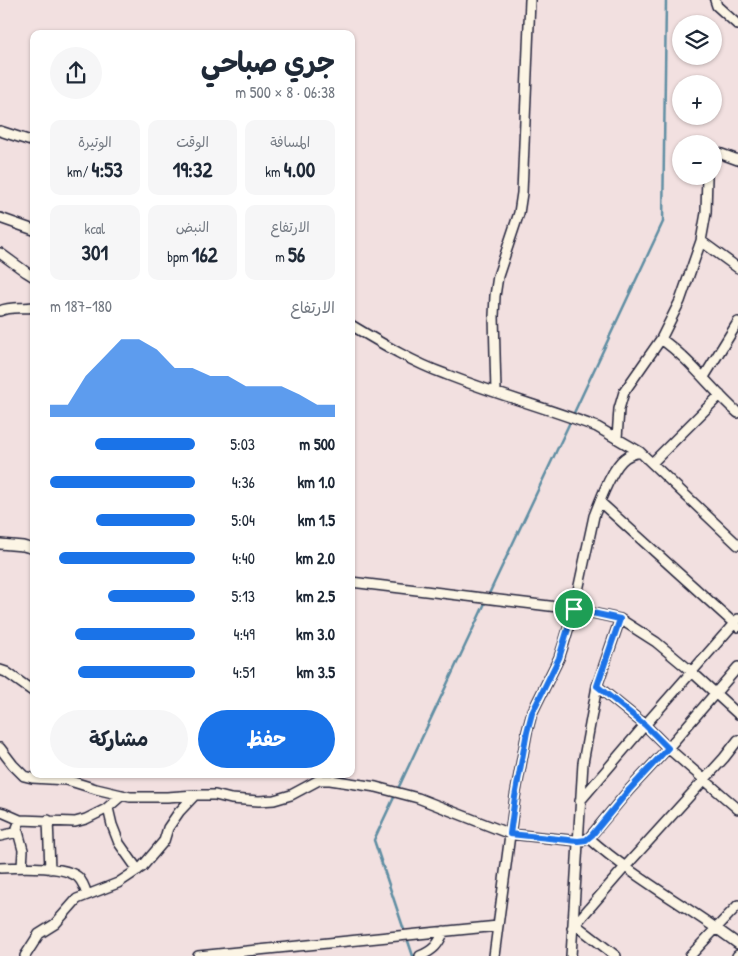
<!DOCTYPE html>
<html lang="ar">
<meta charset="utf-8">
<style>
:root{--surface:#fff;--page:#f6f6f7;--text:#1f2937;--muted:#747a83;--accent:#1a73e8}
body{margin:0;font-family:"Patrick Hand","Playpen Sans Arabic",sans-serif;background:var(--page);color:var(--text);direction:rtl;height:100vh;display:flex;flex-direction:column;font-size:19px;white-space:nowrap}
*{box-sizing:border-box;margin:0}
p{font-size:16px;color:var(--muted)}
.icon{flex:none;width:28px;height:28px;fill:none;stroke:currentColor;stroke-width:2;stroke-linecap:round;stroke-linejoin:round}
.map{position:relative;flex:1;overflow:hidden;direction:ltr}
.drawer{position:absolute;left:30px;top:30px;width:325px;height:748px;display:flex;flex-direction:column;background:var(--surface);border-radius:10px;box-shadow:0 1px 4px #0004;direction:rtl}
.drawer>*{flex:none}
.tools{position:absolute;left:672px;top:15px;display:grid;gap:10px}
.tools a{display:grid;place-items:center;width:50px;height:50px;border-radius:50%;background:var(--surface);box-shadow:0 1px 4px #0004;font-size:25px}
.pin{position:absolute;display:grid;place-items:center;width:42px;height:42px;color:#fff;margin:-21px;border:2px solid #fff;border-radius:50%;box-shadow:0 1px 5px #0007}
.round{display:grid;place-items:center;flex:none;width:52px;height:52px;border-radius:26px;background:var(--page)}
.head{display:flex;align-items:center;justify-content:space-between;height:85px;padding:0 20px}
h1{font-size:28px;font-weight:700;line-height:38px}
.stats{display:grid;grid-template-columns:repeat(3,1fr);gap:8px;height:85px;padding:5px 20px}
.stats div{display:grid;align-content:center;border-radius:10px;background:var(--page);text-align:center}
.stats b{font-size:21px;font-weight:700}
.stats small{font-size:14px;font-weight:400}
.stats p{font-size:14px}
.chart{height:140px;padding:10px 20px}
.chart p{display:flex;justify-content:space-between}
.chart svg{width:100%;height:90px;margin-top:5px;fill:var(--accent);opacity:.7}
.cta{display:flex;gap:10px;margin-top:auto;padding:10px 20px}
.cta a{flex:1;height:58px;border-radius:30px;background:var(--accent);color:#fff;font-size:20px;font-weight:700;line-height:58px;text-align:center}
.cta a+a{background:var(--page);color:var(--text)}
ul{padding:0 20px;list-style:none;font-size:16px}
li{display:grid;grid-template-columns:80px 60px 1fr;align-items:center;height:38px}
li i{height:12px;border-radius:6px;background:var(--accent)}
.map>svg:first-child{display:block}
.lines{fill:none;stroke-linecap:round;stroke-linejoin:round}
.stream{stroke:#608ea3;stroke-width:2.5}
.street-casing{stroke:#22223b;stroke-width:12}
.street{stroke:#fcf5e5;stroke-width:9}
.route-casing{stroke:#fff;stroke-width:10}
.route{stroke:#1a73e8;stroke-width:6}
</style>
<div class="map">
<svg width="738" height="956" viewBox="0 0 738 956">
<rect width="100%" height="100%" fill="#f2e0e0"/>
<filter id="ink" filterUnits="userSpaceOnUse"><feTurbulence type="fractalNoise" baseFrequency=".02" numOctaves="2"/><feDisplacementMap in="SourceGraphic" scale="10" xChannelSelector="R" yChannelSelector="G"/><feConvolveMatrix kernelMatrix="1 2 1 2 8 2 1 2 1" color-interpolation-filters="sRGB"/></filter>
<g filter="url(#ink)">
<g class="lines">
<!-- stream -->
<path class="stream" d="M573 415 663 222 666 0
M488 596 571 420
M405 933 374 840 486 601
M407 938 413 956"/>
<defs>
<path id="street" d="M715 0 717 6 738 25
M0 131 34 142
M714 153 716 152 738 160
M0 218 34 230
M701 241 738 268
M0 253 26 272 34 277
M0 311C10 306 23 309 34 307
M351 325C381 343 412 362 445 374 495 394 547 408 597 427L640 452 738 545
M661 339C691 360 711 389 738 413
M704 377 738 322
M496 392 494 316 495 296 498 276 519 213 522 193 530 0
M617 438 619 409 624 392 661 339 680 301 701 241 706 213 707 176
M652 463 720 395
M600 502 738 627
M0 544 23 546 34 549
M351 582 574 609 620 619 656 642 692 672 738 714
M0 670 6 672 34 692
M597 686 645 725 668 748 738 809
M0 748 13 765 24 776 32 778 67 780 96 789 130 797H167L195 795H215L231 799 259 801 274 800 291 795 319 780H330L376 787 418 798 510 834 579 841 585 840 589 838 629 790 668 748 738 667
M580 801 645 725 738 619
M108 808 112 825 119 843 138 870
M0 812 4 813 20 820 75 822 86 819 106 809 122 795
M20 820 17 828 23 850 22 867
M48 820 50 869
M0 836 18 832
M589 838C634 878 689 907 738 944
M0 868C18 867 64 865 78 877 83 882 85 888 87 895
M576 925 616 956
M572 928 625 867 724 758 738 740
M25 956 39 934 55 924 77 899 118 883 142 867 164 841 168 828 179 812 195 795
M198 956 498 926
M420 956C434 950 438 945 444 931
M494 956 515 797 527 732 532 713 559 658 564 643 574 609 594 516C600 501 612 467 625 458 629 455 635 453 640 452
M571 956 583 763 597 686 620 619
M690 956 738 905
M737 956 738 955"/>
</defs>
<!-- street casing -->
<use href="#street" class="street-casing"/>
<!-- street -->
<use href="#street" class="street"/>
</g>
</g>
<g class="lines" filter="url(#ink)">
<defs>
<path id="route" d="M574 609 620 619 597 686 645 725 668 748 629 790 592 835 586 840 578 841 510 834 515 797 527 732 532 713 559 658Z"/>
</defs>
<!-- route casing -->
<use href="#route" class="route-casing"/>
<!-- route -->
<use href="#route" class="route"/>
</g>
</svg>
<div class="tools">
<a><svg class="icon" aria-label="layers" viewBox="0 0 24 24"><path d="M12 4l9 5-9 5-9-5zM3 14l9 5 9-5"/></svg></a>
<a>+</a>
<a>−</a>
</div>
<div class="pin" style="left:574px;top:609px;background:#1e9e55"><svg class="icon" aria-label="arrive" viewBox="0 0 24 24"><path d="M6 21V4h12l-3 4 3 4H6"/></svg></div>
<section class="drawer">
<div class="head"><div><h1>جري صباحي</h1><p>06:38 · 8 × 500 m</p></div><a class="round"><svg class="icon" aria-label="share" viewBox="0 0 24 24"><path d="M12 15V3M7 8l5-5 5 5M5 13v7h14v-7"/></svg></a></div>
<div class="stats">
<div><p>المسافة</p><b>4.00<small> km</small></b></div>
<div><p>الوقت</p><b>19:32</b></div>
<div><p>الوتيرة</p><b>4:53<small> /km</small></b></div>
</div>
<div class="stats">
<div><p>الارتفاع</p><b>56<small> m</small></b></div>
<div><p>النبض</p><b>162<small> bpm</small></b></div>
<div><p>kcal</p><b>301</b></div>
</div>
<div class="chart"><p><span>الارتفاع</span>180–187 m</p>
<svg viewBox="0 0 160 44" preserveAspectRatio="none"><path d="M0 44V38L10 38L20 24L30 15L40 6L50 6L60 11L70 20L80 20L90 24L100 24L110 29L120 29L130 29L140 33L150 38L160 38V44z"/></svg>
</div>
<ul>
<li><b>500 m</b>5:03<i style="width:69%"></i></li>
<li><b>1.0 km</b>4:36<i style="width:100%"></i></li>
<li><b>1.5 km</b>5:04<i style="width:68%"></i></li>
<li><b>2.0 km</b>4:40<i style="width:94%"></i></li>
<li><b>2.5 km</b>5:13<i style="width:60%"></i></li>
<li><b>3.0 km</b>4:49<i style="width:83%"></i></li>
<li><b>3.5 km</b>4:51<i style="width:81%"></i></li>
</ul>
<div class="cta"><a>حفظ</a><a>مشاركة</a></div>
</section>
</div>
